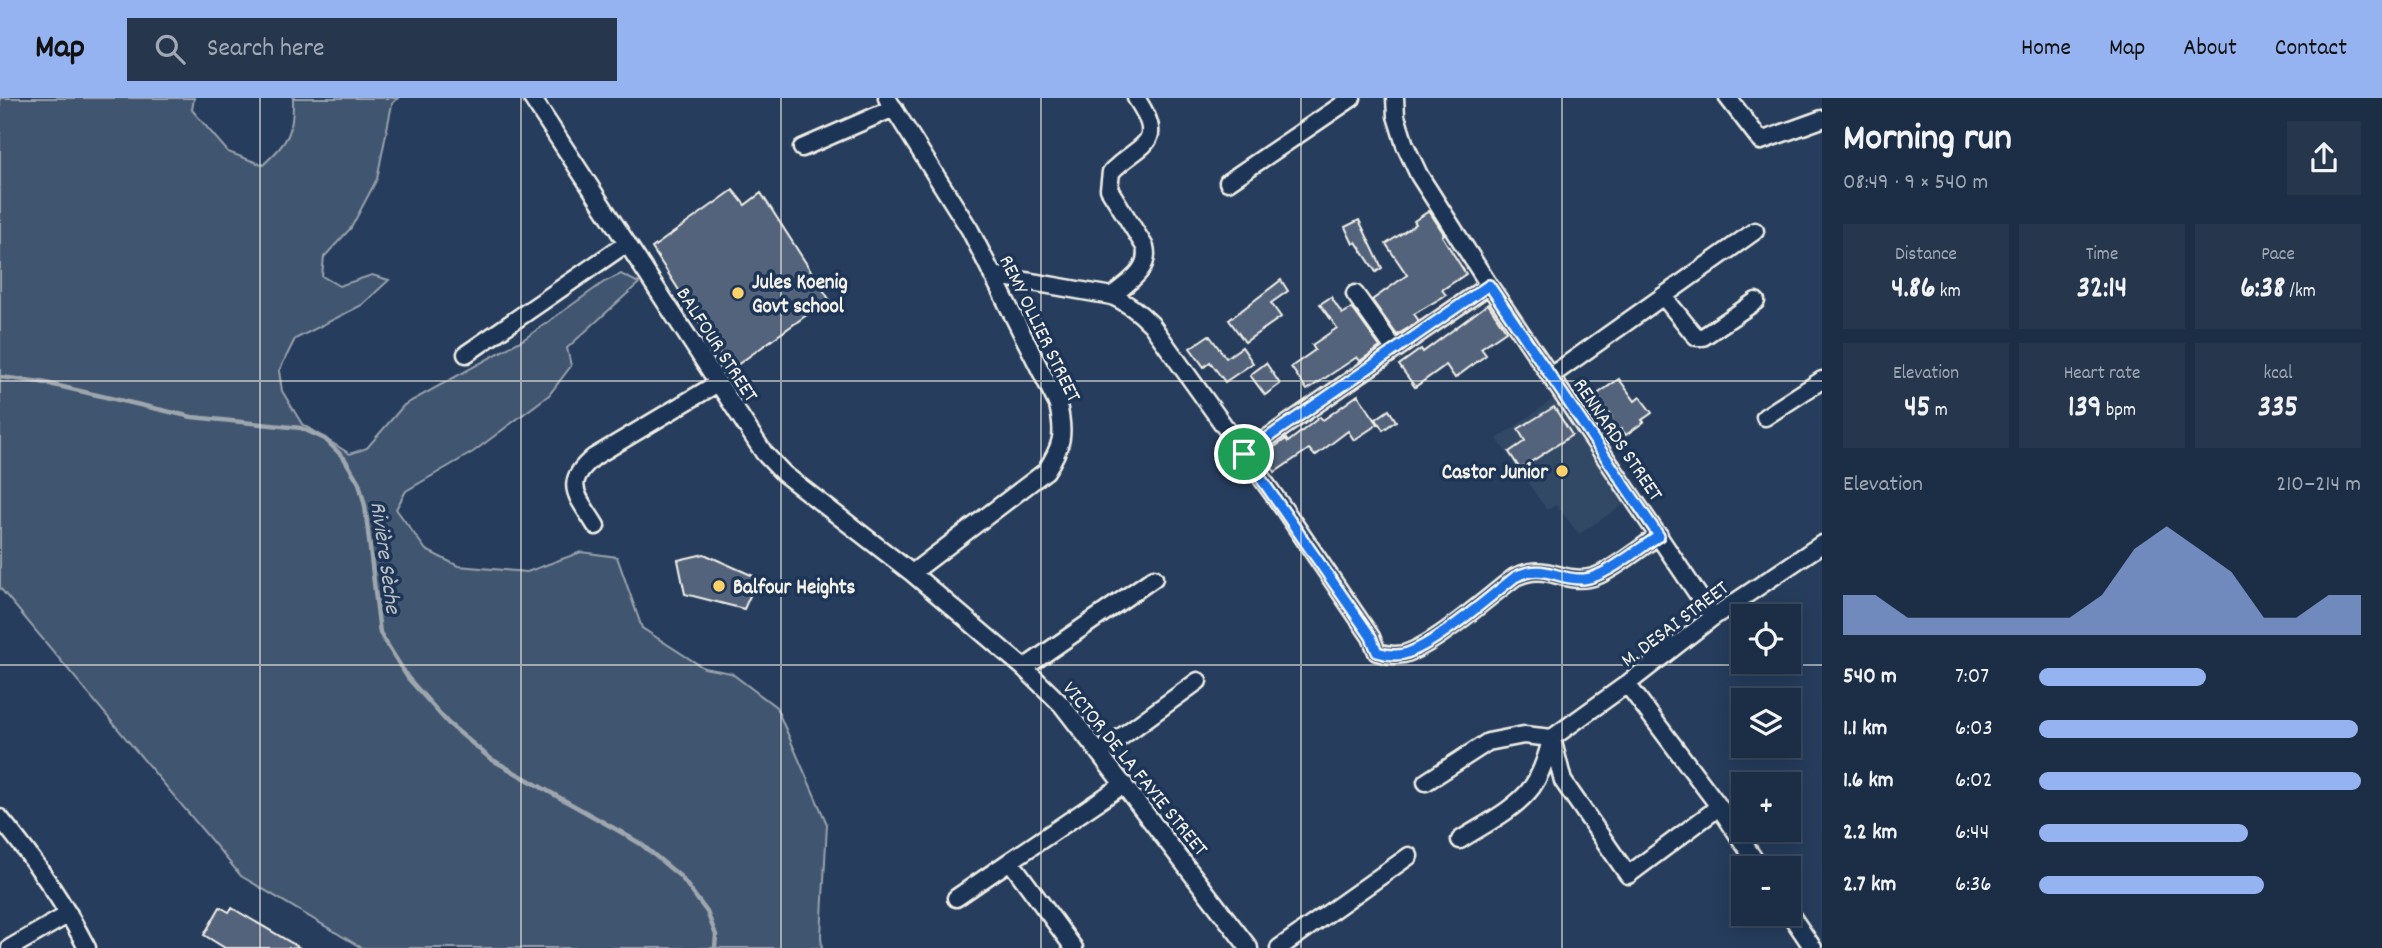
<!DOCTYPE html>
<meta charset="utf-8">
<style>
:root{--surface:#1c2e46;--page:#25364d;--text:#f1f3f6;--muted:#a0a8b3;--line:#3a4a5f;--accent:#95b2f1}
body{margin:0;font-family:Dekko,sans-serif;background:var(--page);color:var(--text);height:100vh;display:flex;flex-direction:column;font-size:26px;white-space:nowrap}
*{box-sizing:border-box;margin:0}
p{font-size:23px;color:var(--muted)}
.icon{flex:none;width:38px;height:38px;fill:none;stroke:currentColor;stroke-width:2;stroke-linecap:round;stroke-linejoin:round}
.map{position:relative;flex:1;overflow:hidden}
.details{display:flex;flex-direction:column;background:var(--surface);width:560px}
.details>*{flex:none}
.buttons{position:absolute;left:1731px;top:506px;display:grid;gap:14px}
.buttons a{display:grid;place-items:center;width:70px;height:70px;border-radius:0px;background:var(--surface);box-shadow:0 4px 18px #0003,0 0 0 2px var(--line);font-size:35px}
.pin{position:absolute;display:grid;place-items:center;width:60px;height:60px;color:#fff;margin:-30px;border:4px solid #fff;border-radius:50%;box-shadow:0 2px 7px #0007}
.round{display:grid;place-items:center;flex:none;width:74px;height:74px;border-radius:0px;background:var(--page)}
.overview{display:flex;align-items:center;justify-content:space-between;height:119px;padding:0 21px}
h1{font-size:38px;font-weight:800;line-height:52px}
.figures{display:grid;grid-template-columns:repeat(3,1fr);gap:10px;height:119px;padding:7px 21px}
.figures div{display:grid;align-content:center;border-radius:0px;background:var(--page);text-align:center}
.figures b{font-size:30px;font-weight:800}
.figures small{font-size:19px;font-weight:400}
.figures p{font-size:19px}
.chart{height:196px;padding:14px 21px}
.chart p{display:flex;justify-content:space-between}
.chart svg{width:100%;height:126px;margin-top:7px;fill:var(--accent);opacity:.7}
ul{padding:0 21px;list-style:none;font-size:23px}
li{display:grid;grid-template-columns:112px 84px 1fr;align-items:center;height:52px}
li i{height:18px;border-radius:9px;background:var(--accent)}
header{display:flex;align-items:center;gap:42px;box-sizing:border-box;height:98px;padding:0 35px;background:var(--accent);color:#111}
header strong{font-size:33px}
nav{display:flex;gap:38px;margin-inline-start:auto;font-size:24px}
.search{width:490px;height:63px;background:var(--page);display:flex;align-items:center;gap:18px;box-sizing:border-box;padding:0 24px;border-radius:0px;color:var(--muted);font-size:26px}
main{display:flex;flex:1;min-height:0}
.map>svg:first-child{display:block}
.built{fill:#334966}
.green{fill:#40546f;stroke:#9aa2ac;stroke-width:2}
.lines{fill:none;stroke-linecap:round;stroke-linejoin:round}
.stream{stroke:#9fa7ae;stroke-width:4.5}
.building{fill:#52647b;stroke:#f4f1e8;stroke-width:2}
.minor-casing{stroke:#f4f1e8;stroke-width:21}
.minor{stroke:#1d3557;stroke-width:16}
.route-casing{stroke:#fff;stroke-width:14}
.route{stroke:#1a73e8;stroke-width:9}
.grid{fill:none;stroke:#f4f1e8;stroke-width:2;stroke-opacity:0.55}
.poi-dot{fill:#ffd166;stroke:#1d3557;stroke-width:2.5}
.labels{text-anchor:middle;stroke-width:7;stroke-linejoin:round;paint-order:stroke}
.poi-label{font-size:21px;font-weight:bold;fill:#f4f1e8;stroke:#1d3557;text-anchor:start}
.street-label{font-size:21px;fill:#f4f1e8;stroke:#1d3557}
.water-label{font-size:23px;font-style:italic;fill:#bcbfc2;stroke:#1d3557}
</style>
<header>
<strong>Map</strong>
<div class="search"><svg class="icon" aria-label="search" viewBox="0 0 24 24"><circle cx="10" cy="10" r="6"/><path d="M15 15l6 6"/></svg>Search here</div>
<nav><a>Home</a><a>Map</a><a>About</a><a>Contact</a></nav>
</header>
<main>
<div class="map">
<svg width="1822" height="850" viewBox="0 0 1822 850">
<rect width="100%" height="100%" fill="#263d5d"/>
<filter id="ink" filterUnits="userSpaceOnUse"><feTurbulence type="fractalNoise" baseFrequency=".0143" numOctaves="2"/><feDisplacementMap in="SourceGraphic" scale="14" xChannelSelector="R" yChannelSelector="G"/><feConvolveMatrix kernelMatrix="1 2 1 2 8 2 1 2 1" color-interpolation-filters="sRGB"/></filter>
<g filter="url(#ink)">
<!-- built -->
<path class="built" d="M1555 300 1626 405 1579 436 1556 407 1547 412 1497 341Z"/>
<!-- green -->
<path class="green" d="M0 0H194L192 12 228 54 263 67C288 43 294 36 293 0H398L392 6 377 81 351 130 324 159 322 178 339 188 372 177 389 182 362 207 295 241 279 273 282 293 302 326 350 356 367 350 404 307 524 241 604 184 621 176 639 185 567 250 571 268 549 297 473 354 406 393 396 411 426 452 458 468 527 474 581 454 617 459 642 530 704 570 731 575 776 609 827 726 821 838 822 850H362L241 778 0 490Z"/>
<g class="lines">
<!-- stream -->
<path class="stream" d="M0 279 41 284 192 319 301 330 325 341 344 360 359 385 365 408 380 535 408 580 448 625 491 661 619 733 641 746 681 779 707 814 716 837 715 850"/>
</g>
<!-- building -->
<path class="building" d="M733 92 745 107 761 95 829 201 730 272 652 150Z
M1429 113 1444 136 1442 138 1466 176 1442 192 1446 197 1414 216 1419 223 1397 237 1372 202 1407 177 1386 146 1416 126 1414 123Z
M1359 122 1382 170 1376 174 1356 144 1353 146 1345 129Z
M1281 182 1288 193 1271 205 1281 219 1245 244 1229 222Z
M1331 199 1342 216 1352 210 1380 249 1360 263 1357 259 1307 292 1291 269 1315 252 1312 247 1337 230 1320 206Z
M1488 206 1506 233 1481 250 1486 257 1455 280 1446 267 1415 289 1399 267 1421 251 1423 254Z
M1209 237 1226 260 1242 249 1253 265 1225 284 1210 264 1204 269 1190 250Z
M1266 265 1280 286 1265 297 1250 277Z
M1619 281 1635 303 1640 299 1652 315 1642 322 1644 324 1626 337 1621 331 1614 336 1606 324 1612 319 1596 297Z
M1358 297 1378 326 1354 342 1348 333 1315 358 1309 351 1275 374 1263 357 1286 341 1288 344 1320 319 1323 322Z
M1554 309 1572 337 1520 371 1509 354 1525 343 1518 331Z
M1389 312 1396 323 1383 332 1376 321Z
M704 456 758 480 744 511 685 496 678 462Z
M220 809 229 814 232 810 300 850H225L204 837Z"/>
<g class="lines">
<defs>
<path id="minor" d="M532 0 764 355 784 376 912 475 1024 570 1062 607 1249 850
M887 0 970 132 1058 307C1065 337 1062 348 1046 373L912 475
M1395 0 1396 18 1405 47 1419 77 1489 187 1713 519
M1728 0 1761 43 1822 21
M802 50 894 10
M1228 84 1352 0
M992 177 1112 198C1128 205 1139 214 1151 226L1286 414 1371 539 1377 554C1386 557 1394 558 1404 556 1435 547 1487 500 1515 479 1547 464 1560 485 1589 480 1606 478 1643 448 1659 437
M1355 196 1395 252
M1112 198C1127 185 1151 172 1145 149L1109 91 1111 74C1140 44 1168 48 1136 0
M1663 198 1692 234 1697 239H1703L1756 203
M466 256 627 145
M1552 277 1755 133
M1765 319 1822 282
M1244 356 1489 187
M596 428C578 398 561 386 594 359L718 285
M1024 570 1154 480
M1552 640 1563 683 1628 777 1711 715 1718 707 1627 586
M1552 640 1627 586 1713 519 1822 446
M1099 655 1198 583
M1426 684 1488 644 1524 637 1552 640
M1718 707 1760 770
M0 720C34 761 63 803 87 850
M1460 742C1483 727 1515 712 1532 689 1542 675 1547 658 1551 642
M956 800 1010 763
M1788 813 1813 850
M10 850 69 816
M1074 850 1010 763 1124 686
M1279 850 1409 758"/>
</defs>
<!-- minor casing -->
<use href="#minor" class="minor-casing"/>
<!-- minor -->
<use href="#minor" class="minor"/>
</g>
</g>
<g class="lines" filter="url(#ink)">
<defs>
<path id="route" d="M1489 187 1659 438C1639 450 1606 479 1584 481 1556 483 1546 464 1515 479 1488 500 1435 547 1404 556 1394 558 1386 557 1377 554L1371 539 1244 356Z"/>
</defs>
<!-- route casing -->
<use href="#route" class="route-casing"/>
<!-- route -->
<use href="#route" class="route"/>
</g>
<!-- grid -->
<path class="grid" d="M260 0V850M521 0V850M781 0V850M1041 0V850M1301 0V850M1562 0V850M0 283H1822M0 567H1822"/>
<!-- markers -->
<g class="poi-dot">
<circle cx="738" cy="195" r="7"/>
<circle cx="1562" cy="373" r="7"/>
<circle cx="719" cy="488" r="7"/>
</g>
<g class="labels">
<!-- poi labels -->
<g class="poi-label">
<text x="752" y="190">Jules Koenig<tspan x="752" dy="24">Govt school</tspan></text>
<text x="1548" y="380" text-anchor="end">Castor Junior</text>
<text x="733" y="495">Balfour Heights</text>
</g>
<!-- street labels -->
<g class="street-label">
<text transform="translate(1041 230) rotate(64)" y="7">REMY OLLIER STREET</text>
<text transform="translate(718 246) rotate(57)" y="7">BALFOUR STREET</text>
<text transform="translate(1619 341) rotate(56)" y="7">RENNARDS STREET</text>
<text transform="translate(1674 525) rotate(-37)" y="7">M. DESAI STREET</text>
<text transform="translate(1136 670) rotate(51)" y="7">VICTOR DE LA FAYIE STREET</text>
</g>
<!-- water labels -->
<g class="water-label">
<text transform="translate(387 459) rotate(82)" y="8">Rivière Sèche</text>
</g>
</g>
</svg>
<div class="buttons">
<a><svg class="icon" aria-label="locate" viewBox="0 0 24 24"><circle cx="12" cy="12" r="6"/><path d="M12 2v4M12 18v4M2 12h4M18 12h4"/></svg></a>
<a><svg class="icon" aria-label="layers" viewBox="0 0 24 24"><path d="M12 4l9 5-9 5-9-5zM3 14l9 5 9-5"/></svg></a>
<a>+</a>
<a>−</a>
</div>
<div class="pin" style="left:1244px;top:356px;background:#1e9e55"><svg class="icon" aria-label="arrive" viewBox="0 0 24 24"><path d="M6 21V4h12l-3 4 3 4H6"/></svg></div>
</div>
<section class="details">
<div class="overview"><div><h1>Morning run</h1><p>08:49 · 9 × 540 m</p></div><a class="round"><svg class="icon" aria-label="share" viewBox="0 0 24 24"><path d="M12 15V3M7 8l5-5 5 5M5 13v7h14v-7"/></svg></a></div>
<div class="figures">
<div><p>Distance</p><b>4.86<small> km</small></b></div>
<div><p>Time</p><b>32:14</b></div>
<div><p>Pace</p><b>6:38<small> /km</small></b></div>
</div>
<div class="figures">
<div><p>Elevation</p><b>45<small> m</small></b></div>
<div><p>Heart rate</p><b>139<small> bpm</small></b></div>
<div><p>kcal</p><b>335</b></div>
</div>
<div class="chart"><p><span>Elevation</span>210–214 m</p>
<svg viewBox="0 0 160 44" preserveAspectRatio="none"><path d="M0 44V30L10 30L20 38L30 38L40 38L50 38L60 38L70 38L80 30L90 14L100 6L110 14L120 22L130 38L140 38L150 30L160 30V44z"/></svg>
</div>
<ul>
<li><b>540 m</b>7:07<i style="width:52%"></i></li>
<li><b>1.1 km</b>6:03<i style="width:99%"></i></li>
<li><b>1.6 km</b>6:02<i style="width:100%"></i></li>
<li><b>2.2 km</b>6:44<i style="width:65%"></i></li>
<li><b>2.7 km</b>6:36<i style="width:70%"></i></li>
</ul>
</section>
</main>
